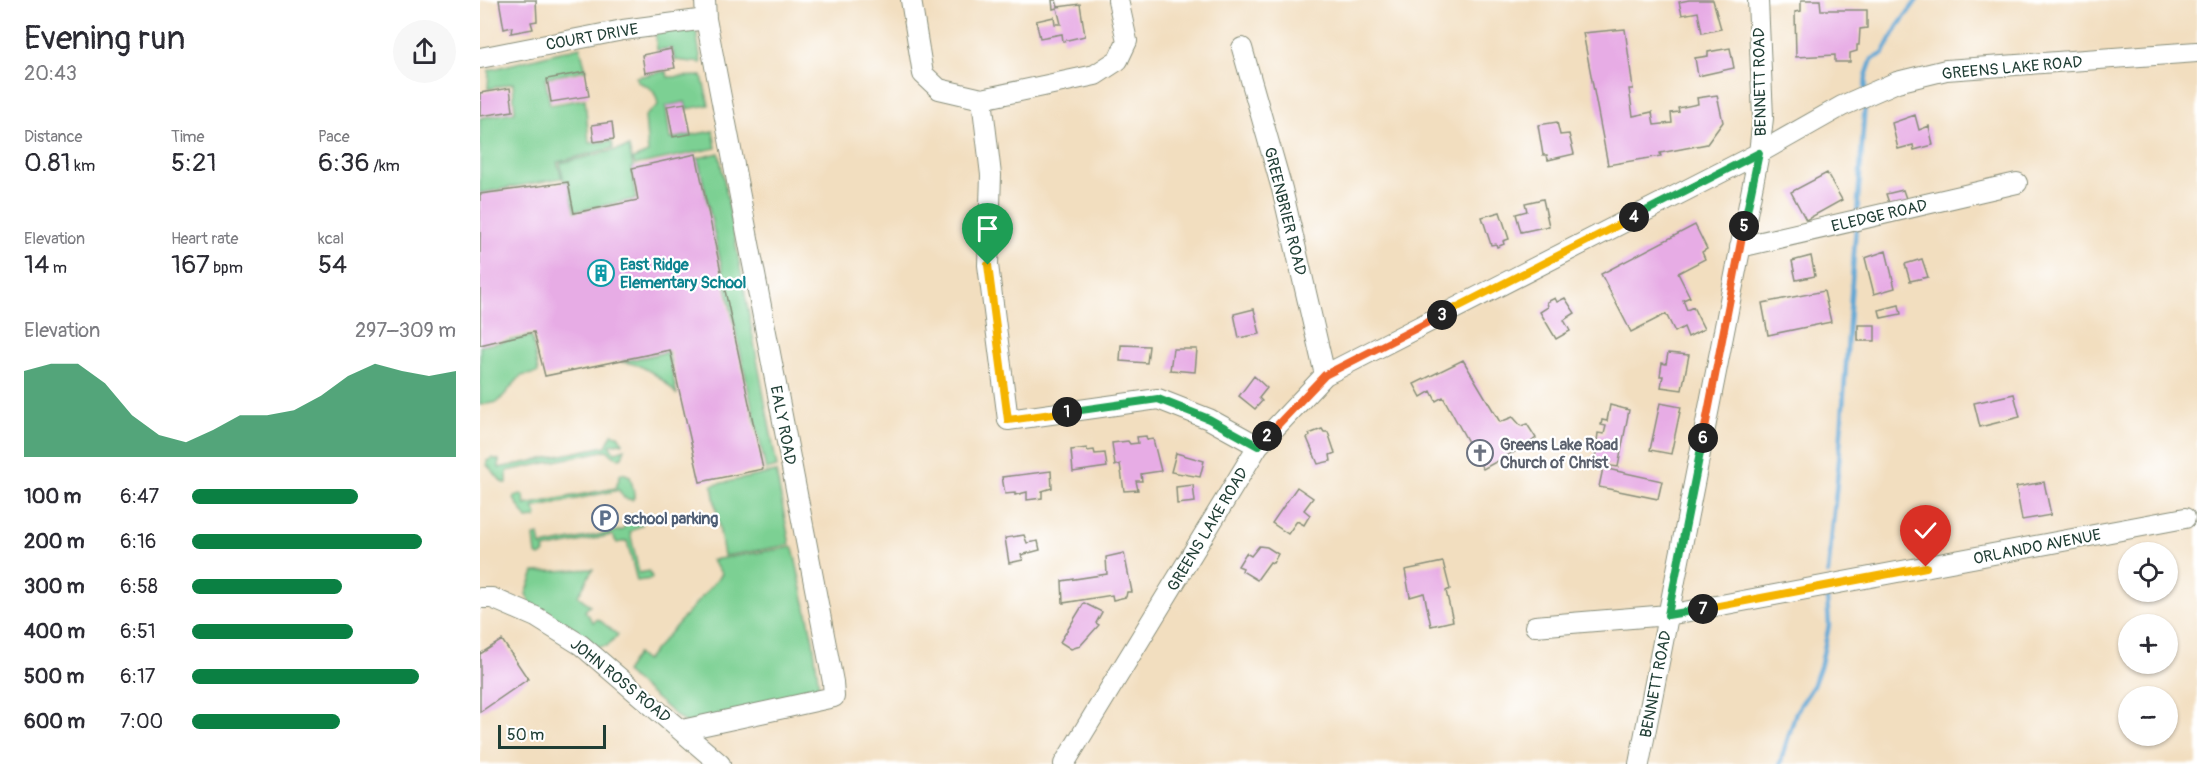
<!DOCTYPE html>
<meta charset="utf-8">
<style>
:root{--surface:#fff;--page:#f7f7f7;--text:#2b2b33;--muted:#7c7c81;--accent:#0b8043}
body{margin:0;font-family:Pangolin,sans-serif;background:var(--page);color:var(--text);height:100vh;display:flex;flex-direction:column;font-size:22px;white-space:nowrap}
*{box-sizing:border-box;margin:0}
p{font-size:20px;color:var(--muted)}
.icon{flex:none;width:33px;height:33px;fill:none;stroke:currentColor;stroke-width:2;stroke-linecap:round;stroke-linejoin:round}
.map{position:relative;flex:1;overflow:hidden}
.side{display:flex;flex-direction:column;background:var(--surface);width:480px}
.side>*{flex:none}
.tools{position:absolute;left:1638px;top:542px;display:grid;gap:12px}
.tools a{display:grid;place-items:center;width:60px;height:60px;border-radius:50%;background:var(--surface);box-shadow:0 2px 4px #0004;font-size:30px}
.scale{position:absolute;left:18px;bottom:15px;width:108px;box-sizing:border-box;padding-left:6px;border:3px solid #1f3d34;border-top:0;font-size:16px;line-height:21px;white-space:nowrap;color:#1f3d34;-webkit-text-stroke:4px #fff;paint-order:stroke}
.pin{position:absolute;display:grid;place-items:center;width:51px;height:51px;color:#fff;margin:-62px -26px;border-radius:50% 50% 50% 0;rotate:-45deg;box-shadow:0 0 6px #0007}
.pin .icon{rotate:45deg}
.km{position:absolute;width:30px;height:30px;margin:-15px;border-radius:50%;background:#222;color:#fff;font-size:16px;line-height:30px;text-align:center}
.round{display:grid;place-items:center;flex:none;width:63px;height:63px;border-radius:32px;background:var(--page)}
.headline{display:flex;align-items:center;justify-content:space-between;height:102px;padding:0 24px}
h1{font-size:33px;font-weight:600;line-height:45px}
.figures{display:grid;grid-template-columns:repeat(3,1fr);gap:9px;height:102px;padding:6px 24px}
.figures div{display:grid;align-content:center}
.figures b{font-size:26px;font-weight:600}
.figures small{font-size:16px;font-weight:400}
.figures p{font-size:16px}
.chart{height:168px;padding:12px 24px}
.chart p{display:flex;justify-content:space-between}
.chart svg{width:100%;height:108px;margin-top:6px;fill:var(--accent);opacity:.7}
ul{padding:0 24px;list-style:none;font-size:20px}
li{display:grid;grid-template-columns:96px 72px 1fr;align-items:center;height:45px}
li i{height:15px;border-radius:8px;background:var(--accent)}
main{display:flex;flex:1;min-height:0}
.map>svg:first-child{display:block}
.green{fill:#7cd093;stroke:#4e8664;stroke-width:1.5}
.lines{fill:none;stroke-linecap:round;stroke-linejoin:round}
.stream{stroke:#5da6d4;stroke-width:4.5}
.building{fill:#e7ace5}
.minor-casing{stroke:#888e7a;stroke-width:22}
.minor{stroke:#fff;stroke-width:20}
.split-1-casing{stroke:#fff;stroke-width:12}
.split-2-casing{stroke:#fff;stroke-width:12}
.split-3-casing{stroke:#fff;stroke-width:12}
.split-4-casing{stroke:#fff;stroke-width:12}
.split-5-casing{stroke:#fff;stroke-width:12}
.split-6-casing{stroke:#fff;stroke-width:12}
.split-7-casing{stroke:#fff;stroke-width:12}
.split-8-casing{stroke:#fff;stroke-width:12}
.split-1{stroke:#f5b400;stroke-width:8}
.split-2{stroke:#22a559;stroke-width:8}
.split-3{stroke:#f0652b;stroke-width:8}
.split-4{stroke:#f5b400;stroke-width:8}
.split-5{stroke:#22a559;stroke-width:8}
.split-6{stroke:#f0652b;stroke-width:8}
.split-7{stroke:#22a559;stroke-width:8}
.split-8{stroke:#f5b400;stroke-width:8}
.labels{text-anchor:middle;stroke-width:4.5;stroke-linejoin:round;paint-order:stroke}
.street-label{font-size:16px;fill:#1f3d34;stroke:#fff}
.culture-label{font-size:16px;font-weight:bold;fill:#0d838f;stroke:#fff;text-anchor:start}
.worship-label{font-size:16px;font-weight:bold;fill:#5b616d;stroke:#fff;text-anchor:start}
.service-label{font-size:16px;font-weight:bold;fill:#4e5e75;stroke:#fff;text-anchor:start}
</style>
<main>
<section class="side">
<div class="headline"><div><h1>Evening run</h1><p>20:43</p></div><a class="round"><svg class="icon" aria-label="share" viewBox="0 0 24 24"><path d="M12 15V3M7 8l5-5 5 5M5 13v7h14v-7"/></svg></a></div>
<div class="figures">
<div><p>Distance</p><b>0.81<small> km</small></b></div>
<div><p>Time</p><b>5:21</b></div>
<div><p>Pace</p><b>6:36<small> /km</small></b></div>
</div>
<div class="figures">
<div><p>Elevation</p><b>14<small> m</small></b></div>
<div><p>Heart rate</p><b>167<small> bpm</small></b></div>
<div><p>kcal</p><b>54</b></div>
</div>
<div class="chart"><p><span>Elevation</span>297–309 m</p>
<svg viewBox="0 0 160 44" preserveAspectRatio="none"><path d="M0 44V9L10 6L20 6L30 14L40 27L50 35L60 38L70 33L80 27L90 27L100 25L110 19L120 11L130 6L140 9L150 11L160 9V44z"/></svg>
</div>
<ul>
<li><b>100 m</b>6:47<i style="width:63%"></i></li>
<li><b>200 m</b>6:16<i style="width:87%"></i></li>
<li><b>300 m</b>6:58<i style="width:57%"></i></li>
<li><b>400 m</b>6:51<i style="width:61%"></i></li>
<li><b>500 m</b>6:17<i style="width:86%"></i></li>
<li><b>600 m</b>7:00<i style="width:56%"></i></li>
</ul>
</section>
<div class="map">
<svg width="1717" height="764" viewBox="0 0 1717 764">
<rect width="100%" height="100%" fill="#fff"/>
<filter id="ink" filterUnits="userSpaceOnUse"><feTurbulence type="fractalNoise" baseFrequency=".0167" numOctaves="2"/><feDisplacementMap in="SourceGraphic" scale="12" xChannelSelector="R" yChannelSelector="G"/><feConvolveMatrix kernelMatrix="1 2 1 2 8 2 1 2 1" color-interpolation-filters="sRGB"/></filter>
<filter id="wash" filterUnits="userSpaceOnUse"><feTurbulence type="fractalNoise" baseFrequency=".008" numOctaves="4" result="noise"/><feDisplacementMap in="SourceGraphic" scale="24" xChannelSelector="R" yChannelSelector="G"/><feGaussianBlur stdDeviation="1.35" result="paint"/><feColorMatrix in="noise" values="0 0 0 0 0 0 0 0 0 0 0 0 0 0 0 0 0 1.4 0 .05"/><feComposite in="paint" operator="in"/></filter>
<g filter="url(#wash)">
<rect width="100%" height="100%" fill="#f2debf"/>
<!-- green -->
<path class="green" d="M175 30H216L221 63 195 60 192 48 177 50Z
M100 47 106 70 65 78 70 105 105 99 109 143 132 141 133 148 77 162 82 178 0 193V118L35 112 33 83 8 89 9 70Z
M186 71 188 77 222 76 229 105 207 109 205 102 186 106 190 139 233 131 236 148 155 165 153 159 168 153 165 116 178 105C176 91 171 87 158 82L156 77Z
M149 147 153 167 151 168 156 199 95 211 88 181 84 182 80 163Z
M239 153 297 467 286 470 218 158Z
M52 336 58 373 41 376 18 402 0 405V346Z
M188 352 197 395C183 378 163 363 141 362Z
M132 434 138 435 143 443 132 444 130 446 132 450 136 452 145 449 142 457C135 460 132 454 127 450L27 471V483H23L7 465V461L12 458 19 460V468L126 446Z
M296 472 310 545 244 556 232 485Z
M143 473 150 476 155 496 152 500 144 498 139 490 53 508 57 515 55 518 47 519 34 499V496L41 494 44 496 45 505 136 488 140 475Z
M153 515 158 516 162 525 150 532 159 573 169 571 172 577 171 579 157 581 147 541 137 543 132 535 64 549 65 553 60 556 56 554 54 536 59 535 61 546 143 530 150 516Z
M313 547 333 641 339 687 337 692 206 724 145 672 157 654 165 661 242 574 231 560Z
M113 569 98 596 110 605 105 611 113 622 118 619 138 635 127 646 114 647 51 604 46 594 54 572Z"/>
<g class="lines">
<!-- stream -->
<path class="stream" d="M1385 89 1386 76 1392 59 1403 54 1418 26 1437 0
M1377 215 1385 103
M1348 573 1359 461 1376 226
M1300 764 1316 712 1333 686 1341 664 1349 625 1347 598"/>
</g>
<g id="blocks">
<!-- building -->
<path class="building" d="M19 0H56L57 21 51 22 53 29 31 33 32 27 24 29Z
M572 0H576L578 7 600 4 605 36 583 41 582 34 560 38 556 21 574 17 575 24H581L577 8 573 9Z
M1209 0H1233L1241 29 1222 33 1218 12 1202 15 1199 2Z
M1321 0H1340L1341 10H1387V28L1380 29 1379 45H1377V51L1370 53V62H1355V55L1316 57 1315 12 1321 11Z
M1145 29 1153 89H1149L1153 116 1172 112 1174 125 1192 123 1191 113 1199 112 1198 108 1218 104 1217 98 1237 95 1243 122 1227 144 1180 153 1181 156 1128 165 1103 33Z
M1250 48 1254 68 1218 76 1215 58 1228 56V52Z
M191 49 195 68 165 73 162 55Z
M105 72 109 96 71 102 67 79Z
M30 88 33 111 0 116V93Z
M205 103 211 134 193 137 187 106Z
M1435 115 1439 130 1449 126 1453 145 1434 150 1433 145 1418 149 1412 123Z
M132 122 134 139 114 142 112 125Z
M1077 122 1080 135 1089 134 1094 154 1068 160 1067 155H1063L1058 125Z
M216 154 283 469 220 482 190 350 65 376 54 332 0 345V194L88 182 94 213 158 200 152 168Z
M1347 173 1362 200 1326 220 1311 192Z
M1423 190 1428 204 1411 209 1406 194Z
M1063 199 1069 226 1041 232 1036 214 1047 211 1045 203Z
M1020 212 1029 239 1023 241 1024 244 1017 247 1016 244 1011 245 1002 217Z
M1215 225 1227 249 1222 252 1225 259 1198 273 1210 297 1203 300 1207 310 1213 307 1224 329 1208 337 1204 327 1195 332 1186 314 1151 332 1121 274Z
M1406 251 1415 288 1394 294 1385 258Z
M1331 256 1335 276 1316 280 1312 261Z
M1442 259 1448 277 1430 281 1425 264Z
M1344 291 1351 322 1288 335 1282 303Z
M1075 298 1077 302 1085 298 1095 313 1084 320 1090 331 1076 339 1060 312 1068 307 1067 302Z
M1419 305 1421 314 1401 318 1399 310Z
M774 309 780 334 759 338 754 314Z
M1378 325H1395V341H1378Z
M641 345 669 346 667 363 640 361Z
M693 349H717L715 372 690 370Z
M1188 353 1209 355 1202 390 1181 387 1183 376H1180L1182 363 1186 364Z
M983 360 1020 422 1033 417 1041 426 1047 424 1056 438 1047 445 1003 469 963 397 956 401 951 391 941 397 934 384Z
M774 376 787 388 779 398 782 401 775 409 759 396Z
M1534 394 1540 417 1500 427 1494 403Z
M1180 403 1201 407 1191 454 1170 450Z
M1130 405 1149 410 1138 467 1118 464 1119 459 1115 458 1116 449H1121L1122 442 1117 441 1118 433 1124 434 1126 426 1121 425 1122 420 1127 421Z
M842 429 844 432H848L855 453 850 455 851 461 838 464 827 438 830 436 829 434Z
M666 436 667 440 673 439 681 471 661 474 662 481H656L658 490 644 491 640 464 635 466 632 443 648 441 650 444 658 443 657 437Z
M607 448V451L614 450 615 454 625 453 627 467 593 472 591 450Z
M696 453 724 461 720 477 691 472Z
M1123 468 1182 481 1178 499 1119 487Z
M571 471 572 488 562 491V498L547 500V492L535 495V493L525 494 522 477Z
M1564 482 1571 515 1542 520 1536 487Z
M713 485 715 502 697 504 696 487Z
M817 487 833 498 824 510 830 515 824 525 817 521 808 534 792 523Z
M544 535 547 543 558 541 560 550 541 555 543 560 529 563 525 538Z
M779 546 787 547 798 554 793 563 790 562 777 580 762 571 763 568 758 566 766 553 771 556Z
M644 553 652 592H647L646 597 633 600 632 595 583 603 582 581 627 574 626 557Z
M963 562 970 589 966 591 973 621 951 626 944 593 930 597 925 570Z
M604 603 622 612 616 623 619 625 600 646 591 649 580 642Z
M22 640 48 679 0 712V654Z"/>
</g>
</g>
<g filter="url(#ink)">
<use href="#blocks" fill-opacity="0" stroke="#888e7a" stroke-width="1.5"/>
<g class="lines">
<defs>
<path id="minor" d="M431 0 443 74 459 89 502 99 615 75 638 60 647 41 638 0
M762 48 802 189 845 375
M0 58 143 30 226 19
M502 99 511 175 508 265 528 420 678 399 729 419 778 446
M1260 247 1537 183
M0 598H12L56 617 101 645 240 764
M1055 626 1188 615 1705 518
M202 730 354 697 353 682 226 19 225 0
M584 764 778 446 845 375 1279 153 1362 106 1417 82 1466 70 1717 52
M1159 764 1279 153 1283 118 1278 0"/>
</defs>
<!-- minor casing -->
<use href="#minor" class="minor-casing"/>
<!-- minor -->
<use href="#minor" class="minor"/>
</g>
</g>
<g class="lines" filter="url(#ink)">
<defs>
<path id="split-1" d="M508 265 528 420 587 412"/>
<path id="split-2" d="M587 412 678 399 729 419 778 446 787 436"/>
<path id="split-3" d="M787 436 845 375 962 315"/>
<path id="split-4" d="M962 315 1154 217"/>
<path id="split-5" d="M1154 217 1279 153 1264 226"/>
<path id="split-6" d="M1223 438 1264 226"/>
<path id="split-7" d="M1223 609 1188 615 1223 438"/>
<path id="split-8" d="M1223 609 1446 567"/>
</defs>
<!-- split-1 casing -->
<use href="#split-1" class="split-1-casing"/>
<!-- split-2 casing -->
<use href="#split-2" class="split-2-casing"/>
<!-- split-3 casing -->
<use href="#split-3" class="split-3-casing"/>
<!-- split-4 casing -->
<use href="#split-4" class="split-4-casing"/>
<!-- split-5 casing -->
<use href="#split-5" class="split-5-casing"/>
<!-- split-6 casing -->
<use href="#split-6" class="split-6-casing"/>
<!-- split-7 casing -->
<use href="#split-7" class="split-7-casing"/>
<!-- split-8 casing -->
<use href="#split-8" class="split-8-casing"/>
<!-- split-1 -->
<use href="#split-1" class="split-1"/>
<!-- split-2 -->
<use href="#split-2" class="split-2"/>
<!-- split-3 -->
<use href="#split-3" class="split-3"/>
<!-- split-4 -->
<use href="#split-4" class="split-4"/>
<!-- split-5 -->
<use href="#split-5" class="split-5"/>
<!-- split-6 -->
<use href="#split-6" class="split-6"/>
<!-- split-7 -->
<use href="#split-7" class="split-7"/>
<!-- split-8 -->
<use href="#split-8" class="split-8"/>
</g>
<!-- icons -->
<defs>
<symbol id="building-ring" viewBox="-11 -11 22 22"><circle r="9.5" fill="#fff" stroke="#0f9aa8" stroke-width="1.5"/><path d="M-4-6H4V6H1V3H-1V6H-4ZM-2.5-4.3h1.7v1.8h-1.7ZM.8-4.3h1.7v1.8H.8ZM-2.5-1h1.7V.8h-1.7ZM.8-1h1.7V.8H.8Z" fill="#0f9aa8"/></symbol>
<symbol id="church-ring" viewBox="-11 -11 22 22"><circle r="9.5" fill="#fff" stroke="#6b7280" stroke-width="1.5"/><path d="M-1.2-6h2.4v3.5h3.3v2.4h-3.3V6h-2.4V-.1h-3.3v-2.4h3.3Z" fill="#6b7280"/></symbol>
<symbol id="parking-ring" viewBox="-11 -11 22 22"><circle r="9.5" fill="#fff" stroke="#5c6f8a" stroke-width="1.5"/><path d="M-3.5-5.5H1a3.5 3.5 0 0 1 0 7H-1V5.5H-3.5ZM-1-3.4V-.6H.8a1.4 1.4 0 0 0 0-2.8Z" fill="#5c6f8a"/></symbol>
</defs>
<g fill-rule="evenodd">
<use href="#building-ring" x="106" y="258" width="30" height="30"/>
<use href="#church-ring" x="985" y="438" width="30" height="30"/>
<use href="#parking-ring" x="110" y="503" width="30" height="30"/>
</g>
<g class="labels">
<!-- street labels -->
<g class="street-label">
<text transform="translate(112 36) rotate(-10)" y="6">COURT DRIVE</text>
<text transform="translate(1532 67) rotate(-5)" y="6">GREENS LAKE ROAD</text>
<text transform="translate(1279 82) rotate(-91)" y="6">BENNETT ROAD</text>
<text transform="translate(806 211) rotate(76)" y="6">GREENBRIER ROAD</text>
<text transform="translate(1399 215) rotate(-13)" y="6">ELEDGE ROAD</text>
<text transform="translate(304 425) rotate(79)" y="6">EALY ROAD</text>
<text transform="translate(727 529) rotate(-59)" y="6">GREENS LAKE ROAD</text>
<text transform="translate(1557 546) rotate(-11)" y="6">ORLANDO AVENUE</text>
<text transform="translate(141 680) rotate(39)" y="6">JOHN ROSS ROAD</text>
<text transform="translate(1175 684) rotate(-79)" y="6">BENNETT ROAD</text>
</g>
<!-- culture labels -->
<g class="culture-label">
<text x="140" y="270">East Ridge<tspan x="140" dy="18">Elementary School</tspan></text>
</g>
<!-- worship labels -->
<g class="worship-label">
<text x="1020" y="450">Greens Lake Road<tspan x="1020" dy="18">Church of Christ</tspan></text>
</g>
<!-- service labels -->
<g class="service-label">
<text x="144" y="524">school parking</text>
</g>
</g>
</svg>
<div class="tools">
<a><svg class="icon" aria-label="locate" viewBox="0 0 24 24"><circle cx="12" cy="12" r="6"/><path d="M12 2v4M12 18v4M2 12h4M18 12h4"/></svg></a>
<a>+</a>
<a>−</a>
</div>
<div class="scale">50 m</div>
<div class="pin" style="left:508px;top:265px;background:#1e9e55"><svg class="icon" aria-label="arrive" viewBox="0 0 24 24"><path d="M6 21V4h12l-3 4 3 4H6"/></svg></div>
<div class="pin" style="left:1446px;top:567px;background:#d93025"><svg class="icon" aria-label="check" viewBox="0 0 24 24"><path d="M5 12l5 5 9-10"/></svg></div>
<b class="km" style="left:587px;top:412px">1</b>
<b class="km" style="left:787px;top:436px">2</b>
<b class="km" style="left:962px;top:315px">3</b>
<b class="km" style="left:1154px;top:217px">4</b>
<b class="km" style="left:1264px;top:226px">5</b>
<b class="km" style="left:1223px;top:438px">6</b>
<b class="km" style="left:1223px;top:609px">7</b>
</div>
</main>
